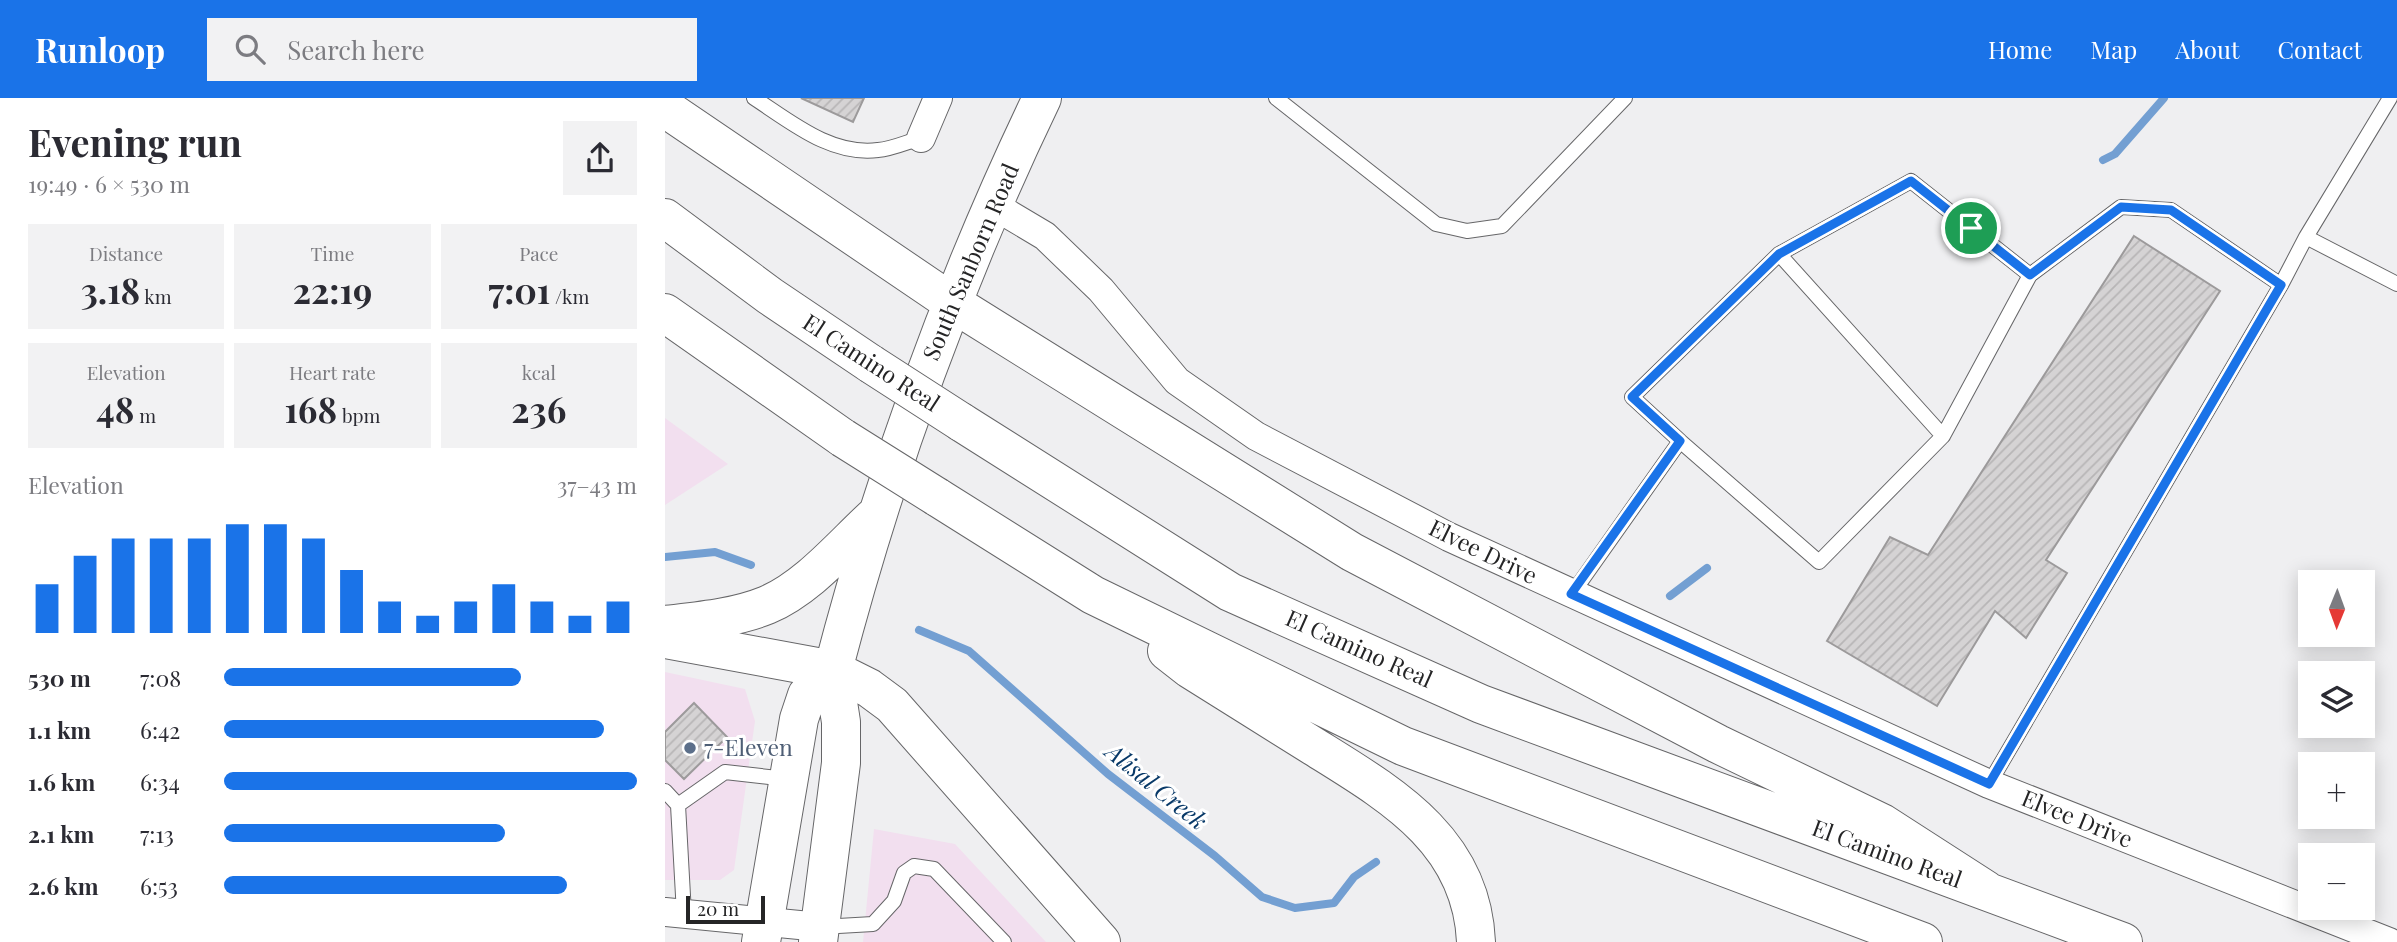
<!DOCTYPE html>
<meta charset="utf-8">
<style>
:root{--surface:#fff;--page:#f2f2f3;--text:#2b2b33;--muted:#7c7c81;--accent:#1a73e8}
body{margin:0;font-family:"Playfair Display",serif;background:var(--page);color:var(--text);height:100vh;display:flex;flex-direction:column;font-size:26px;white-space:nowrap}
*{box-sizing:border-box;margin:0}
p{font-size:23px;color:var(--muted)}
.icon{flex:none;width:38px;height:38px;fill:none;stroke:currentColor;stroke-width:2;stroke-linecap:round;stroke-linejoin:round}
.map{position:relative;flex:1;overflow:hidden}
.drawer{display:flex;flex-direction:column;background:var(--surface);width:665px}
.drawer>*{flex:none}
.needle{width:46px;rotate:181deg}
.buttons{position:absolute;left:1633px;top:472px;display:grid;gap:14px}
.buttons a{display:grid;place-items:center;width:77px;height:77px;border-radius:0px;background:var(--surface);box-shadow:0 4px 18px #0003;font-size:35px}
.scale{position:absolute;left:21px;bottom:18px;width:79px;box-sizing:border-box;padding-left:7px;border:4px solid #252526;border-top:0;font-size:19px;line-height:24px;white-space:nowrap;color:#252526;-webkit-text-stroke:5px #fff;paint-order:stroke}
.pin{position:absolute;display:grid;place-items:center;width:60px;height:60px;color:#fff;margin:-30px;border:4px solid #fff;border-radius:50%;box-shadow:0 2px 7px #0007}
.round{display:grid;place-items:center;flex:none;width:74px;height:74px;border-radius:0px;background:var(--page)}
.overview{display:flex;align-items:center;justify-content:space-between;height:119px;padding:0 28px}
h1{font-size:38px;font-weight:700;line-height:52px}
.figures{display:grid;grid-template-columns:repeat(3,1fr);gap:10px;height:119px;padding:7px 28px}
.figures div{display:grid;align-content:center;border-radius:0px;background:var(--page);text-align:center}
.figures b{font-size:35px;font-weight:700}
.figures small{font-size:19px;font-weight:400}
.figures p{font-size:19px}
.chart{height:196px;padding:14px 28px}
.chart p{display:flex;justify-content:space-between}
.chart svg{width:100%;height:126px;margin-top:7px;stroke:var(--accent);stroke-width:6}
ul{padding:0 28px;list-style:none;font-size:23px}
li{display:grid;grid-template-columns:112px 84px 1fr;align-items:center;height:52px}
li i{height:18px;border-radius:9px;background:var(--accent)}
header{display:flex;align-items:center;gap:42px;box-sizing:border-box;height:98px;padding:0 35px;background:var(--accent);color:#fff}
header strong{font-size:33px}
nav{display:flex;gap:38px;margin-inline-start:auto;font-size:24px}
.search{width:490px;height:63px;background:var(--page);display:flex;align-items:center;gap:18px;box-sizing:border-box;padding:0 24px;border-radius:0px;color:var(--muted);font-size:26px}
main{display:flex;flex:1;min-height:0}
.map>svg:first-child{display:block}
.commercial{fill:#f2dfef}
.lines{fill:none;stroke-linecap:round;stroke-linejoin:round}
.stream{stroke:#739fd2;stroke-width:8}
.building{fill:url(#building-hatch);stroke:#9c9a9b;stroke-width:2}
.lane-casing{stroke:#666668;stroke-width:16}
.street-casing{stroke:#666668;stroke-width:30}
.secondary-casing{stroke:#666668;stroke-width:40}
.highway-casing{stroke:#666668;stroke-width:40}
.lane{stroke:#fff;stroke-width:14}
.street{stroke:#fff;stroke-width:28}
.secondary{stroke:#fff;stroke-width:38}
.highway{stroke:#fff;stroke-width:38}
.highway-bridge-casing{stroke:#666668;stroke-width:40;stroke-linecap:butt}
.highway-bridge{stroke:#fff;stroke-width:38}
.route-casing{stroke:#fff;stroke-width:14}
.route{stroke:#1a73e8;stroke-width:9}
.service-dot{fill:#5c6f8a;stroke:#fff;stroke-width:2.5}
.labels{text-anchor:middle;stroke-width:6;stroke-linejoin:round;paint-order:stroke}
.street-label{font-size:23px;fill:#252526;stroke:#fff}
.service-label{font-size:23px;fill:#4e5e75;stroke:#fff;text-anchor:start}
.water-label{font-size:24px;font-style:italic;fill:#083968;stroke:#fff}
</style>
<header>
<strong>Runloop</strong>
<div class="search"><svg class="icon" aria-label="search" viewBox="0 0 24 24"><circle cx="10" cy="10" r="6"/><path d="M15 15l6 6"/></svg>Search here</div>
<nav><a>Home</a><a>Map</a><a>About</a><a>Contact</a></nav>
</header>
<main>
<section class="drawer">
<div class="overview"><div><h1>Evening run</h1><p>19:49 · 6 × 530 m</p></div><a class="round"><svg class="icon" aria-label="share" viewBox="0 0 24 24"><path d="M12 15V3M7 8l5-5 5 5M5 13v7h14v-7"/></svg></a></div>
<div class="figures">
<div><p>Distance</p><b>3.18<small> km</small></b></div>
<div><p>Time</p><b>22:19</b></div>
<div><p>Pace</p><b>7:01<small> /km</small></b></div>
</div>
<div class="figures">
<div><p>Elevation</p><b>48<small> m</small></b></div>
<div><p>Heart rate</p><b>168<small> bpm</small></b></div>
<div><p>kcal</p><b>236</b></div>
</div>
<div class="chart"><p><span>Elevation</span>37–43 m</p>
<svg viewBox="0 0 160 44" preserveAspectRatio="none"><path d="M5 44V27M15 44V17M25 44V11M35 44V11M45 44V11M55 44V6M65 44V6M75 44V11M85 44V22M95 44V33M105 44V38M115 44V33M125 44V27M135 44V33M145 44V38M155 44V33"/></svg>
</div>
<ul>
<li><b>530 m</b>7:08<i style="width:72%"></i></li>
<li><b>1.1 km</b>6:42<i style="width:92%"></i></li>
<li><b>1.6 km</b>6:34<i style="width:100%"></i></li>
<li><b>2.1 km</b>7:13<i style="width:68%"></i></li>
<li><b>2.6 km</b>6:53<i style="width:83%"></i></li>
</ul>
</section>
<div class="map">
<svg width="1732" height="844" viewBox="0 0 1732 844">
<defs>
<pattern id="building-hatch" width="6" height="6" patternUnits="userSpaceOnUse" patternTransform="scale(1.75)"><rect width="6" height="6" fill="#d5d3d4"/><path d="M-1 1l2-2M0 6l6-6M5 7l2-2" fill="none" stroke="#b7b5b6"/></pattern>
</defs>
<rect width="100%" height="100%" fill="#efeff1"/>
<!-- commercial -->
<path class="commercial" d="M0 320 63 366 0 407Z
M0 574 80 591 90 623 69 772 55 782H0Z
M209 731 290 746 381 844H198Z"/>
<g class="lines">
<!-- stream -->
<path class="stream" d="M1438 62 1450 56 1499 0
M0 459 50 454 86 467
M1005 498 1042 470
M254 532 304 553 443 676 550 758 597 799 630 810 669 805 689 779 711 764"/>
</g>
<!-- building -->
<path class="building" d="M136 0H199L188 24Z
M1469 138 1555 193 1381 462 1402 475 1361 540 1330 513 1272 608 1162 543 1225 439 1263 457Z
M29 605 62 639 19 681 0 662V634Z"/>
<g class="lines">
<defs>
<path id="lane" d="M89 0C126 24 166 58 213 52 227 51 242 44 256 40
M611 0 771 126 802 133 837 128 960 0
M1641 139 1732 186
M1114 156 1278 338
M1616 187 1641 139 1725 0
M907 496 1015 343 1154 464 1278 338 1365 177 1246 83 1114 156 967 299 1015 343
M1324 686 1616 187 1506 112 1456 109 1365 177
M0 693 13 707 19 816
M13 707 60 674 122 681
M156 829 208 826 229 803 239 775 249 768 269 771 339 844"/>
<path id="street" d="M256 40 273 0
M328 107 380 138 436 192 512 283 591 338 784 439 1324 686 1724 844
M0 814 155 829"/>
<path id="secondary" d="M96 844 134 621 142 597 168 572
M153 844 176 665V624L168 572"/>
<path id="highway" d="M0 10 286 204 687 454 1053 646 1217 725 1321 792
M0 120 105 198 206 266
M0 215 178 340
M296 324 565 494 816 606 1458 844
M272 399 428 497 738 648 1258 844
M0 527C34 523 70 520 102 507 144 489 178 447 211 417
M0 541 168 572 204 590 227 607 436 844
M502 553 525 571C566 597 607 622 648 648 725 696 807 742 811 844
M168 572C220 373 288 185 377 0"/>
</defs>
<!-- lane casing -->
<use href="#lane" class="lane-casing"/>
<!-- street casing -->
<use href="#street" class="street-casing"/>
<!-- secondary casing -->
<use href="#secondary" class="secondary-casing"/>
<!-- highway casing -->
<use href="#highway" class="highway-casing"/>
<!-- lane -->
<use href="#lane" class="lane"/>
<!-- street -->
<use href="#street" class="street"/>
<!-- secondary -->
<use href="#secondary" class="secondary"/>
<!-- highway -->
<use href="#highway" class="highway"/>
<defs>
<path id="highway-bridge" d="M206 266 296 324
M178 340 272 399"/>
</defs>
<!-- highway-bridge casing -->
<use href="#highway-bridge" class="highway-bridge-casing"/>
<!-- highway-bridge -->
<use href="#highway-bridge" class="highway-bridge"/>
</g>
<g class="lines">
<defs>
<path id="route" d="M1246 83 1365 177 1456 109 1506 112 1616 187 1324 686 906 496 1015 343 967 299 1114 156Z"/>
</defs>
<!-- route casing -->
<use href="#route" class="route-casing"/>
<!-- route -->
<use href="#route" class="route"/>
</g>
<!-- markers -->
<circle class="service-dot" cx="25" cy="650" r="7"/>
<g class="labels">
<!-- street labels -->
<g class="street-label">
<text transform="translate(306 164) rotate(-67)" y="8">South Sanborn Road</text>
<text transform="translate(206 265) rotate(33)" y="8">El Camino Real</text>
<text transform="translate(818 454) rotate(26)" y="8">Elvee Drive</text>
<text transform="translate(694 551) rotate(24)" y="8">El Camino Real</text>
<text transform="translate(1412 721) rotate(22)" y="8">Elvee Drive</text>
<text transform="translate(1222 756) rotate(20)" y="8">El Camino Real</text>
</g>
<!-- service labels -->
<g class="service-label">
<text x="39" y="658">7-Eleven</text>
</g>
<!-- water labels -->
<g class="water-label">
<text transform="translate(491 689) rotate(39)" y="8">Alisal Creek</text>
</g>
</g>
</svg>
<div class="buttons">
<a><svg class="needle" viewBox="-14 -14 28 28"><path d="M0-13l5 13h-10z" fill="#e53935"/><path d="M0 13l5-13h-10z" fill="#7c7c81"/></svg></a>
<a><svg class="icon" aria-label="layers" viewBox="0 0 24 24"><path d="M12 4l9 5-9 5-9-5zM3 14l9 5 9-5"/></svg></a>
<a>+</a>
<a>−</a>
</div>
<div class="scale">20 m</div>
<div class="pin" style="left:1306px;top:130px;background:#1e9e55"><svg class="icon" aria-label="arrive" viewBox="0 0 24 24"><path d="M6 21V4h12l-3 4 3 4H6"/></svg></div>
</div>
</main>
